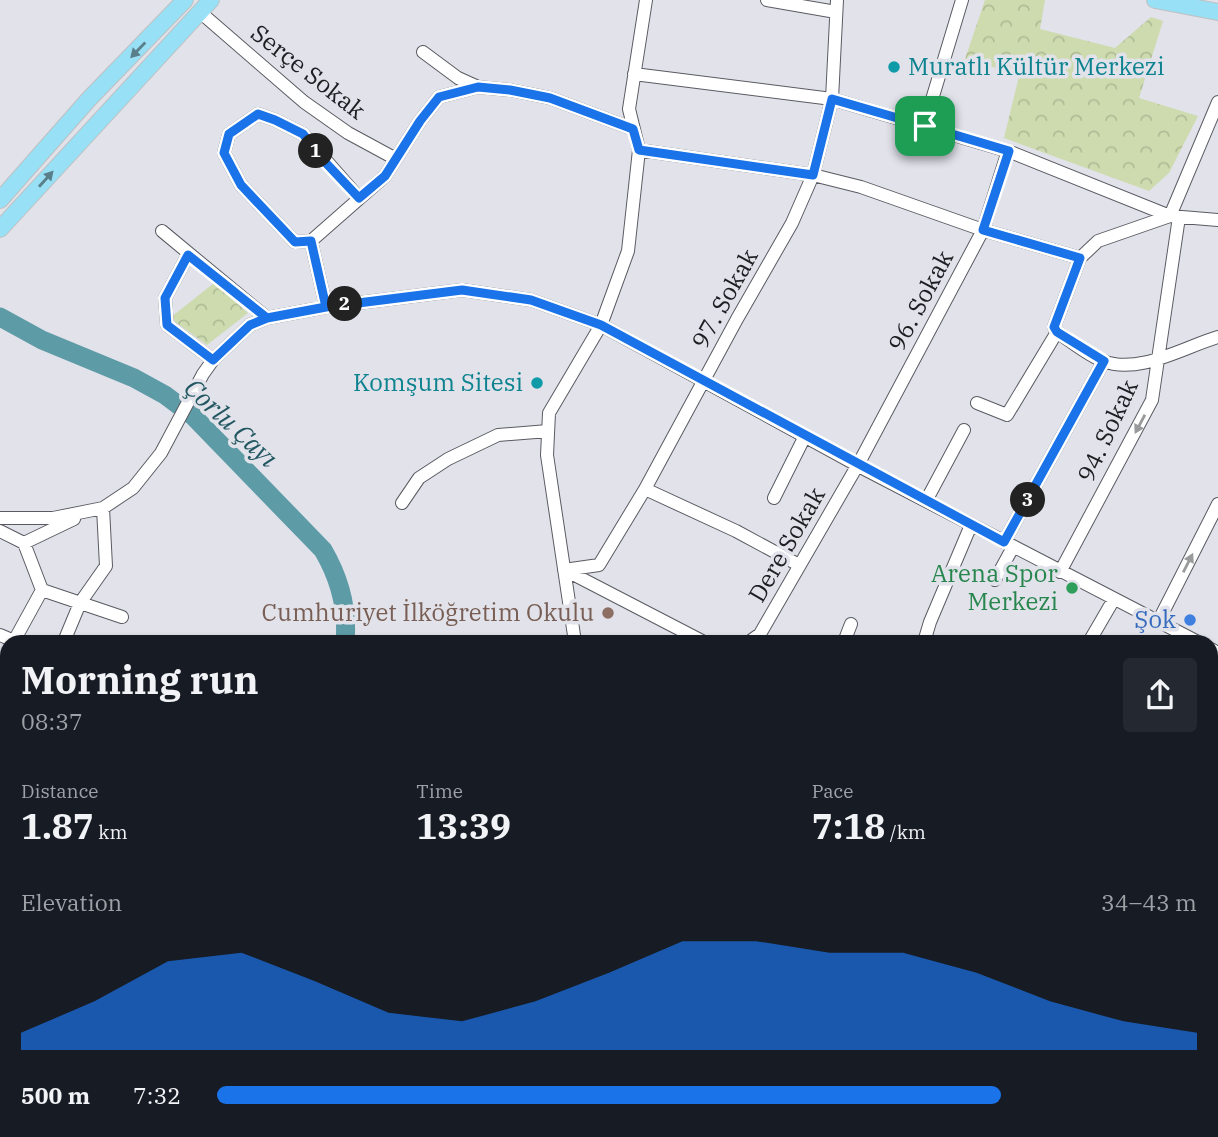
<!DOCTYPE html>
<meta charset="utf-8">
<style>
:root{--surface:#171b24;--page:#242831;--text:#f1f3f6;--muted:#9ea1a6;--accent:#1a73e8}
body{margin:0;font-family:"IBM Plex Serif",serif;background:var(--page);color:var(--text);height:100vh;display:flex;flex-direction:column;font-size:26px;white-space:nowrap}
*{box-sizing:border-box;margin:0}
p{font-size:23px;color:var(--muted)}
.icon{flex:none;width:38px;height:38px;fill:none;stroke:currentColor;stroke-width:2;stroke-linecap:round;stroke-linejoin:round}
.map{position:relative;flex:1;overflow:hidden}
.details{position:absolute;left:0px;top:635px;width:1218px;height:502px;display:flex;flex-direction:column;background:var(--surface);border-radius:21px 21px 0 0;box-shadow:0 2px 5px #0004}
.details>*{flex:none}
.pin{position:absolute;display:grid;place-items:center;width:60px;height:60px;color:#fff;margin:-30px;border-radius:14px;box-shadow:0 4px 10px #0006}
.km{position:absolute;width:35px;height:35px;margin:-18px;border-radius:50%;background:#222;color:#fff;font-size:19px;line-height:35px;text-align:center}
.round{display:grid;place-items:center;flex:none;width:74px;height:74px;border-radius:7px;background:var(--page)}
.summary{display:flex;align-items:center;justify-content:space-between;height:119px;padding:0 21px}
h1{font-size:38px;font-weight:700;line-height:52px}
.stats{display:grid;grid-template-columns:repeat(3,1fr);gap:10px;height:119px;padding:7px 21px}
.stats div{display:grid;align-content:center}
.stats b{font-size:35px;font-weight:700}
.stats small{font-size:19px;font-weight:400}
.stats p{font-size:19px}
.chart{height:196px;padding:14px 21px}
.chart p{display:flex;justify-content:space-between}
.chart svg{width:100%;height:126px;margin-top:7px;fill:var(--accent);opacity:.7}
ul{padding:0 21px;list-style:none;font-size:23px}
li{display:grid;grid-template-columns:112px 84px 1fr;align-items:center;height:52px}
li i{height:18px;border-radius:9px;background:var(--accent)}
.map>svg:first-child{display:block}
.grass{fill:url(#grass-tufts)}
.park{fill:url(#park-crowns)}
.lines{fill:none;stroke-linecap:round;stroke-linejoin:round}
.river{stroke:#5d9ba7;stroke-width:19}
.minor-casing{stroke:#5a5b62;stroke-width:14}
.major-casing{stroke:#c0c0c1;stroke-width:18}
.minor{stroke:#fff;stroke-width:12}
.major{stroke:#98e0f5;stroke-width:16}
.oneway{fill:#5a7f8b}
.oneway2{fill:#999a9b}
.route-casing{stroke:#fff;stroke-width:14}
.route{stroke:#1a73e8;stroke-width:9}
.culture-dot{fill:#0f9aa8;stroke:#e1e2ea;stroke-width:2.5}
.leisure-dot{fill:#2e9e5b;stroke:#e1e2ea;stroke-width:2.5}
.education-dot{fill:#8d6e63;stroke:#e1e2ea;stroke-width:2.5}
.shop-dot{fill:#3f7fe0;stroke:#e1e2ea;stroke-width:2.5}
.labels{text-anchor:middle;stroke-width:7;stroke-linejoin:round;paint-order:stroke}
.culture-label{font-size:24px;fill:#0d838f;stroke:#e1e2ea;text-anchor:start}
.street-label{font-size:24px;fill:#1d1e21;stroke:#e1e2ea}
.leisure-label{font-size:24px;fill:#27864d;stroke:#e1e2ea;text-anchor:end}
.education-label{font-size:24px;fill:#785e54;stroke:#e1e2ea;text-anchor:end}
.shop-label{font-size:24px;fill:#366cbe;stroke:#e1e2ea;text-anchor:end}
.water-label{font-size:26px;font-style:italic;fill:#225761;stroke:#e1e2ea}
</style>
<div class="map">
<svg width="1218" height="1137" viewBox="0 0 1218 1137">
<defs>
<pattern id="grass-tufts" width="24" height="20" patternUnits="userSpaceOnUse" patternTransform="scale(1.75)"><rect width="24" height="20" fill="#cddbaf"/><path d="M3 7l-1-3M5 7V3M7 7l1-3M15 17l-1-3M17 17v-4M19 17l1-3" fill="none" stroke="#b0bc96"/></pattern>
<pattern id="park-crowns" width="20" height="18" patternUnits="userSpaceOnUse" patternTransform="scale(1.75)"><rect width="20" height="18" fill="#cddbaf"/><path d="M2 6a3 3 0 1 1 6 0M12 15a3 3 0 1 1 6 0" fill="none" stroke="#b0bc96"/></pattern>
</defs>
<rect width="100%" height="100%" fill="#e1e2ea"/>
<!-- grass -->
<path class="grass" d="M231 1131H400L365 1137H237Z"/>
<!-- park -->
<path class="park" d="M985 0H1045L1040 29 1115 48 1151 17 1163 21 1139 98 1198 116 1169 173 1149 191 1004 138 1019 76 973 60 965 59Z
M214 283 248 313 207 345 170 318Z"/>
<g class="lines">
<!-- river -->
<path class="river" d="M0 317 42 340 134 378 165 395 193 416 323 550C340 579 348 609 345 642
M0 918 7 917"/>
<defs>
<path id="minor" d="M767 0 836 12
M200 12 304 102 348 133 396 159
M423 52 458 78 478 87
M634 74 832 99 1008 151 1170 216
M924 126 962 0
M639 150 813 175 861 187 983 230 1080 258 1098 241 1170 216 1218 220
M1170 216 1218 102
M162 231 267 318
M311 241 295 242 241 185 224 153 229 134 258 114 275 120 303 134 359 198
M188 255 165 298 167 325 213 360
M1080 258 1054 327 1057 332C1071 341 1087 355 1103 361 1139 375 1184 347 1218 337
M326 307 311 241 385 176 420 121 439 97 478 87 510 90 550 98 633 129
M977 403 1007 415 1057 332
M645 489 736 531 799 565
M774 498 805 436
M926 501 964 430
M402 503 419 478 448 459 498 435 548 431
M0 518H53L103 508 133 488 161 453 203 374 213 360 250 325 267 318 326 307 462 290 531 300 601 325 868 471 1198 642
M0 531 24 543 42 590 122 617
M1004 542 1104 361
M24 543 74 519
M564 570 599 565 645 489 737 319 792 223 813 175 832 99 837 0
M565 570 704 642
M1060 572 1152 400 1179 217
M995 580 1013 547
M1158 622 1218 504
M0 635 14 641 42 590
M65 639 80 603 106 566 103 508
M575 642 547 455 549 413 601 325 628 251 639 150 629 109 646 0
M749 642 760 634 860 461 983 230 1008 151
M844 642 851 624
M924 642 930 622 971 525
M1089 642 1114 599
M1211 649 1218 653
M1211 774 1218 777
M1211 843 1218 830
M1211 977 1218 980
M1211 1036 1218 1041
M426 1130V1137
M749 1130V1137
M881 1130 896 1137
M1045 1130 1060 1137
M532 1137V1130
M602 1137V1130
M666 1137V1130
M1089 1137 1093 1130"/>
<path id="major" d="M1155 0 1218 12
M0 200 89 99 185 0
M0 229 211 0"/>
</defs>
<!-- minor casing -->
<use href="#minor" class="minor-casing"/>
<!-- major casing -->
<use href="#major" class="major-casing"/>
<!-- minor -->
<use href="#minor" class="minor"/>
<!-- major -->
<use href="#major" class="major"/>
</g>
<!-- one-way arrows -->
<defs><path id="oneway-solid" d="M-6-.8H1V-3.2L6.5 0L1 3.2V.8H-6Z" transform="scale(1.75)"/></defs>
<g class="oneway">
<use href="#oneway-solid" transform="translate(138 50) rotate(134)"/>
<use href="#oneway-solid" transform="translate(46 179) rotate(-48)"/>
</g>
<g class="oneway2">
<use href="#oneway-solid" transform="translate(1140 424) rotate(118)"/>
<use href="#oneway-solid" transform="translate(1188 563) rotate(-63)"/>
</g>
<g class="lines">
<defs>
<path id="route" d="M925 126 832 99 813 175 639 150 633 129 550 98 510 90 478 87 439 97 420 121 385 176 359 198 325 162 303 134 275 120 258 114 229 134 224 153 241 185 295 242 311 241 326 307 267 318 250 325 213 360 167 325 165 298 188 255 267 318 326 307 462 290 531 300 601 325 1004 542 1104 361 1057 332 1054 327 1080 258 983 230 1009 151 925 126"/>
</defs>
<!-- route casing -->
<use href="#route" class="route-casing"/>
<!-- route -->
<use href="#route" class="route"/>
</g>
<!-- markers -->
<g class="culture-dot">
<circle cx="894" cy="67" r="7"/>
<circle cx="537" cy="383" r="7"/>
</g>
<circle class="leisure-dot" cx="1072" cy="588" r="7"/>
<circle class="education-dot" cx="608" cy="613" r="7"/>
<circle class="shop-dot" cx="1190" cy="620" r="7"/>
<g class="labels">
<!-- culture labels -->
<g class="culture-label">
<text x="908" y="75">Muratlı Kültür Merkezi</text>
<text x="523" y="391" text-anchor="end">Komşum Sitesi</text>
</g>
<!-- street labels -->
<g class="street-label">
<text transform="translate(308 72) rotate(38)" y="8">Serçe Sokak</text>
<text transform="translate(725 299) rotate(-61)" y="8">97. Sokak</text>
<text transform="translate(921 301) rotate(-62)" y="8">96. Sokak</text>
<text transform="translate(1108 431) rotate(-65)" y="8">94. Sokak</text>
<text transform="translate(787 545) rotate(-60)" y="8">Dere Sokak</text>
</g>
<!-- leisure labels -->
<g class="leisure-label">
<text x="1058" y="582">Arena Spor<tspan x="1058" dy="28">Merkezi</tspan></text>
</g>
<!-- education labels -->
<g class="education-label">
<text x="594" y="621">Cumhuriyet İlköğretim Okulu</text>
</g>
<!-- shop labels -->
<g class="shop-label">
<text x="1176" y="628">Şok</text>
</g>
<!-- water labels -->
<g class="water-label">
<text transform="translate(231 423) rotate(43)" y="9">Çorlu Çayı</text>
</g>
</g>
</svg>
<div class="pin" style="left:925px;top:126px;background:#1e9e55"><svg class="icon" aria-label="arrive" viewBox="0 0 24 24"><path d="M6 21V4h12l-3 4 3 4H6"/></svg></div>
<b class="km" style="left:316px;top:151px">1</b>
<b class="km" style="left:345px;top:304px">2</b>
<b class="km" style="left:1028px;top:500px">3</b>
<section class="details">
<div class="summary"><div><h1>Morning run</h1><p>08:37</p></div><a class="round"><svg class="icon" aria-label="share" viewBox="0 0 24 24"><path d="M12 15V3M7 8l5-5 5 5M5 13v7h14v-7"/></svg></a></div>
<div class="stats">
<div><p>Distance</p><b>1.87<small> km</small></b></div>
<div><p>Time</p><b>13:39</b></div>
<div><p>Pace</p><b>7:18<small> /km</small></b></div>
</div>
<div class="chart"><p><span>Elevation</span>34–43 m</p>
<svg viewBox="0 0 160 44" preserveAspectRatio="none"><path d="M0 44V38L10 27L20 13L30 10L40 20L50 31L60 34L70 27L80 17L90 6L100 6L110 10L120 10L130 17L140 27L150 34L160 38V44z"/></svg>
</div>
<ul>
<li><b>500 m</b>7:32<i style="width:80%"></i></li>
</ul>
</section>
</div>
